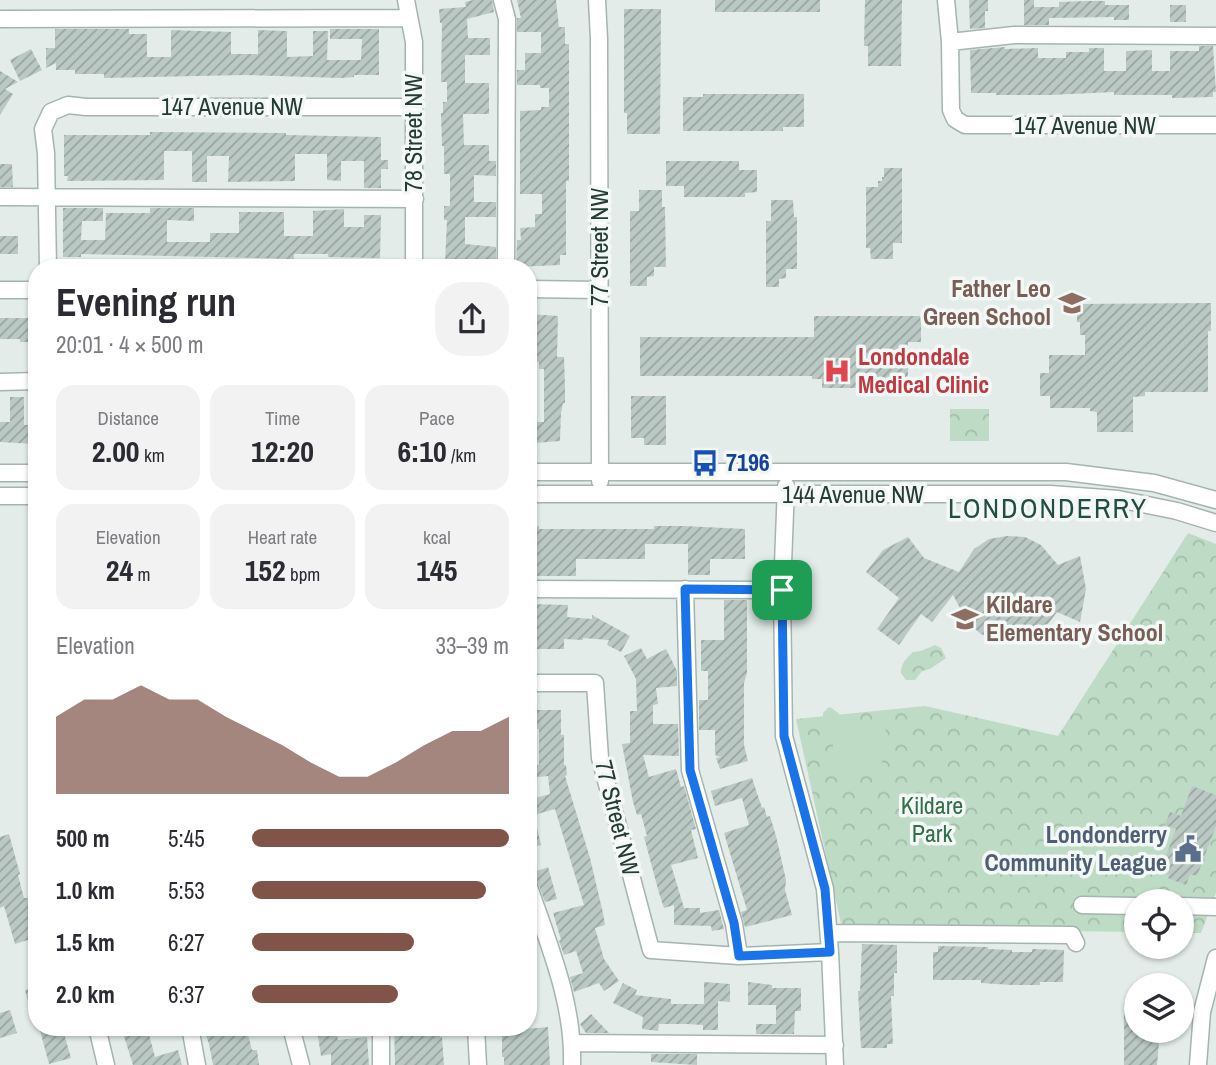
<!DOCTYPE html>
<meta charset="utf-8">
<style>
:root{--surface:#fff;--page:#f2f2f3;--text:#2b2b33;--muted:#7c7c81;--accent:#805449}
body{margin:0;font-family:"Archivo Narrow",sans-serif;background:var(--page);color:var(--text);height:100vh;display:flex;flex-direction:column;font-size:26px;white-space:nowrap}
*{box-sizing:border-box;margin:0}
p{font-size:23px;color:var(--muted)}
.icon{flex:none;width:38px;height:38px;fill:none;stroke:currentColor;stroke-width:2;stroke-linecap:round;stroke-linejoin:round}
.map{position:relative;flex:1;overflow:hidden}
.sheet{position:absolute;left:28px;top:259px;width:509px;height:777px;display:flex;flex-direction:column;background:var(--surface);border-radius:28px;box-shadow:0 2px 5px #0004}
.sheet>*{flex:none}
.fabs{position:absolute;left:1124px;top:889px;display:grid;gap:14px}
.fabs a{display:grid;place-items:center;width:70px;height:70px;border-radius:50%;background:var(--surface);box-shadow:0 2px 5px #0004;font-size:35px}
.pin{position:absolute;display:grid;place-items:center;width:60px;height:60px;color:#fff;margin:-30px;border-radius:14px;box-shadow:0 4px 10px #0006}
.round{display:grid;place-items:center;flex:none;width:74px;height:74px;border-radius:28px;background:var(--page)}
.head{display:flex;align-items:center;justify-content:space-between;height:119px;padding:0 28px}
h1{font-size:38px;font-weight:700;line-height:52px}
.metrics{display:grid;grid-template-columns:repeat(3,1fr);gap:10px;height:119px;padding:7px 28px}
.metrics div{display:grid;align-content:center;border-radius:18px;background:var(--page);text-align:center}
.metrics b{font-size:30px;font-weight:700}
.metrics small{font-size:19px;font-weight:400}
.metrics p{font-size:19px}
.chart{height:196px;padding:14px 28px}
.chart p{display:flex;justify-content:space-between}
.chart svg{width:100%;height:126px;margin-top:7px;fill:var(--accent);opacity:.7}
ul{padding:0 28px;list-style:none;font-size:23px}
li{display:grid;grid-template-columns:112px 84px 1fr;align-items:center;height:52px}
li i{height:18px;border-radius:9px;background:var(--accent)}
.map>svg:first-child{display:block}
.forest{fill:url(#forest-crowns)}
.pitch{fill:#bddbc5}
.building{fill:url(#building-hatch)}
.lines{fill:none;stroke-linecap:round;stroke-linejoin:round}
.minor-casing{stroke:#a6b4af;stroke-width:19}
.minor{stroke:#fff;stroke-width:16}
.route-casing{stroke:#fff;stroke-width:14}
.route{stroke:#1a73e8;stroke-width:9}
.labels{text-anchor:middle;stroke-width:7;stroke-linejoin:round;paint-order:stroke}
.street-label{font-size:24px;fill:#243c35;stroke:#f3f8f6}
.education-label{font-size:24px;font-weight:bold;fill:#785e54;stroke:#f3f8f6;text-anchor:end}
.health-label{font-size:24px;font-weight:bold;fill:#be3a42;stroke:#f3f8f6;text-anchor:start}
.transit-label{font-size:24px;font-weight:bold;fill:#164399;stroke:#f3f8f6;text-anchor:start}
.park-label{font-size:24px;fill:#317049;stroke:#f3f8f6}
.service-label{font-size:24px;font-weight:bold;fill:#4e5e75;stroke:#f3f8f6;text-anchor:end}
.quarter-label{font-size:28px;letter-spacing:2px;fill:#214d42;stroke:#f3f8f6}
</style>
<div class="map">
<svg width="1216" height="1065" viewBox="0 0 1216 1065">
<defs>
<pattern id="forest-crowns" width="20" height="18" patternUnits="userSpaceOnUse" patternTransform="scale(1.75)"><rect width="20" height="18" fill="#bddbc5"/><path d="M2 6a3 3 0 1 1 6 0M12 15a3 3 0 1 1 6 0" fill="none" stroke="#a2bdaa"/></pattern>
<pattern id="building-hatch" width="6" height="6" patternUnits="userSpaceOnUse" patternTransform="scale(1.75)"><rect width="6" height="6" fill="#bbc9c4"/><path d="M-1 1l2-2M0 6l6-6M5 7l2-2" fill="none" stroke="#98a4a0"/></pattern>
</defs>
<rect width="100%" height="100%" fill="#e3ece8"/>
<!-- forest -->
<path class="forest" d="M950 409H989V441H950Z
M1188 533 1216 544V893L1201 933H1181V901H1136V932L842 928 796 719 925 706 1058 736Z
M935 645 941 648 946 658 930 669 922 671 915 680H906L901 673C901 663 906 659 913 652L921 651Z"/>
<!-- pitch -->
<path class="pitch" d="M829 707C837 710 840 717 847 720 856 723 867 719 876 722 895 727 885 755 880 767 861 775 849 778 831 766L834 734 823 721V713Z"/>
<!-- building -->
<path class="building" d="M473 0H492L494 12 467 19 468 38H490V55H465V83H489V114H463L464 145H489V161H496V176L474 175V202H496V217H465V244L496 247V262L445 263 447 220H444V206H450V174H444V146H442L441 113H443V102H447V82H441L442 23H440L439 9 466 7 465 2Z
M517 0H556L559 27H565V44H569V181H566V255H560V265L516 267 517 240H521L520 228 535 227V214H542V194H520V111L541 110V107H549V88H540V85H517V70H525V53H541V32H517V18H521Z
M715 0H820V12H715Z
M865 0H902L901 66H868V46H864Z
M969 0H988V11H985V28L970 29Z
M1024 0H1034V7H1059V2L1090 1H1105V5H1129V20H1114V17L1049 18V25H1024Z
M1170 5H1186V22H1170Z
M624 9H661L660 134H627V113H624Z
M55 29H129V34H147V57H171V30L231 32V54H258V30L287 31V57L313 56V31H328L327 60H361L362 39H330V29H379V75H354V77L341 78 246 75 104 78V74H75V70H56V63L46 68V48H55Z
M1199 46H1213L1216 92H1213V97L1172 98V95H1114V92L1049 95H996V93H971L970 50 1005 47V49L1038 48V58H1066V52H1089V48H1104V71H1126V51L1152 50V71H1170V51H1199Z
M31 49 42 70 20 81 10 60Z
M0 71 18 82 5 89 13 94 0 115Z
M703 94H804V127H783V131H683V97H703Z
M150 132 286 133V135L381 137V160H388V169H381V188H364V161H341V181L327 180V154H295V181L228 182 229 156H207V182H192V151H164V180L67 181 68 176H64V135H150Z
M666 161H739V170H757V192L745 193V197H684V186H666Z
M0 164H12L13 187H0Z
M884 168H902V243H893V259H871L870 248H866V187H878V181H882V177H884Z
M639 190H662V207H665L666 267H654V276L647 277V286H630V211H639Z
M771 200H793L794 217H797V269H786V278L779 279V287H766V221H771Z
M63 208H103V221H82L81 240H105L106 213H150V208H194V221L167 220V242H210V233H239V212H284V236H313V211L344 209V227H364V215H381L380 258 328 257V254H294V259L81 254V257H63Z
M0 236H18V254H0Z
M1211 303V331H1208V392H1145V396L1133 397V432H1097V412L1090 411V408H1050V396H1040V373H1049V355H1085V335H1080V322H1077V304Z
M529 314 558 316 557 357H564L565 387V403H563L561 413 560 441 535 443V422H544V369H539V362H534V333H529Z
M814 316H921V342H908V378H901V388H822V379H812V376H640V337H814Z
M0 318H37V342H20V339H0Z
M631 396H666V445H644V438H631Z
M10 397H24V425H35V444L0 442V422H10Z
M528 526H539V529H654V526H684L745 529V559H710V575H688V544H645V559H576V576H536V557L528 558Z
M1007 536 1025 537 1041 545 1058 565 1080 556 1086 589 1080 622 1057 612 1045 628 1031 638 1014 642 997 641 981 634 968 623 953 595 932 622 921 614 899 645 877 629 899 598 866 572 883 550 908 537 924 558 959 572 974 549 989 539Z
M724 600H747V673L744 683V745L748 761 720 769 716 758 722 757 716 756 715 752V730H699V700H708V671H701V640H724Z
M528 604 568 605 567 617 592 619V615L630 636 621 652 607 645 609 640 583 638V640L564 639V649H528Z
M641 648 647 659 666 649 677 671V686L656 688 658 704 653 705V724H678L679 756 643 755 649 777 676 769 681 787 684 786 696 829 691 830 698 858 671 865 684 908H700V913L719 910 724 929 712 931 711 926 674 925V905L664 908 659 893 644 837 647 836 641 814 637 815 633 802 622 744 630 743V711H637L636 679 624 656Z
M536 710H561V735H564V765H566L567 775 565 776 590 858 603 913 605 925 595 928 604 959 619 981 604 991 599 983 574 992 570 977 583 973 576 951 564 955 559 941 561 940 553 913 584 905 555 809 534 815 541 845 528 848V800L550 794 548 776 528 778V766L539 765V729H536Z
M752 778 762 808 764 807 767 817 770 816 776 836 786 880 785 890 792 915 745 927 741 912 747 910 724 833 749 825 742 798 715 806 711 791Z
M1192 786 1216 795V826L1197 876 1190 874 1186 885 1168 878 1169 875 1160 872 1176 829 1165 825 1170 812 1181 816Z
M9 834 20 874 18 875 24 898H28L37 929V937L15 944 4 906 0 908V837Z
M548 867 557 899 545 902 534 872Z
M862 944 897 945V973H894V996H891L893 1044H887V1048H861L858 991H860Z
M938 946 988 947V949L1012 950V952H1032V949L1064 950 1063 982H1040V985H1012L981 983V980H933V952H938Z
M704 982 730 984V1002L718 1001V1030H703V1025L687 1024H659L658 1031 642 1029 643 1017 613 1003 623 983 637 990 635 995 671 999V1004H704Z
M748 982 772 985V988H801V1011H795L794 1034H756V1024H776V1005H748Z
M37 987V1022L34 1023 25 990Z
M1124 1002H1136V1031H1160L1157 1065H1124Z
M10 1010 17 1033 0 1038V1013Z
M591 1014 609 1033H586L580 1024Z
M39 1027H62L71 1058 49 1064Z
M121 1027H147L155 1057 178 1050 182 1065H133Z
M203 1027H246L252 1050H257L259 1065H213L209 1044Z
M394 1027H411L412 1031 439 1028 440 1037H442L444 1065H395Z
M548 1027 550 1065H504V1057H502V1031Z
M336 1028 338 1040 367 1037 369 1065H331V1054L321 1056 317 1031Z
M651 1054H697V1065L651 1062Z"/>
<g class="lines">
<defs>
<path id="minor" d="M406 0 414 42V268
M502 0 507 19 506 268
M597 0 599 39 600 481
M946 0 950 42 951 110 955 119 965 125H1216
M0 19 409 18
M950 42 1014 35 1216 36
M0 197 415 199
M48 268 46 153 43 129 51 112 68 105 86 107H414
M528 289 600 290
M0 290H37
M0 382 37 381
M528 472H1066L1154 483 1216 500
M0 473H37
M786 486 782 590 784 736 825 889 830 952 835 1065
M528 494H1050L1118 499 1177 511 1216 523
M0 496H37
M528 589 782 590
M685 589 690 770 734 924 739 956
M528 683H595L600 758 651 950 739 956 830 952
M528 884C548 943 574 1002 572 1065
M1082 905 1136 906
M1181 906 1216 907
M829 933 1072 935 1076 943
M97 1027 106 1065
M190 1027 197 1065
M291 1027 301 1065
M476 1027 478 1065
M573 1043 835 1045
M381 1065V1027
M1198 1065 1202 1012 1216 958"/>
</defs>
<!-- minor casing -->
<use href="#minor" class="minor-casing"/>
<!-- minor -->
<use href="#minor" class="minor"/>
</g>
<g class="lines">
<defs>
<path id="route" d="M685 589 782 590 784 736 825 889 830 952 739 956 734 923 690 770Z"/>
</defs>
<!-- route casing -->
<use href="#route" class="route-casing"/>
<!-- route -->
<use href="#route" class="route"/>
</g>
<!-- icons -->
<defs>
<symbol id="school-bare" viewBox="-9 -9 18 18"><path d="M0-5L7-2L0 1L-7-2ZM-4 1L0 2.5L4 1V4Q0 6-4 4Z" fill="#8d6e63" stroke="#f3f8f6" stroke-width="2.5" paint-order="stroke"/></symbol>
<symbol id="hospital-bare" viewBox="-9 -9 18 18"><path d="M-5-5h3v3.5h4V-5h3V5h-3V1.5h-4V5h-3Z" fill="#e0444e" stroke="#f3f8f6" stroke-width="2.5" paint-order="stroke"/></symbol>
<symbol id="bus-bare" viewBox="-9 -9 18 18"><path d="M-5-6H5V4H4V6H2V4H-2V6H-4V4H-5ZM-3.5-4V0h7V-4ZM-3.5 1.2v1.5H-2V1.2ZM2 1.2v1.5H3.5V1.2Z" fill="#1a4fb4" stroke="#f3f8f6" stroke-width="2.5" paint-order="stroke"/></symbol>
<symbol id="civic-bare" viewBox="-9 -9 18 18"><path d="M-.6-6.5H3V-4.5H.6V-3L4-1V1h2V6H-6V1h2V-1L-.6-3ZM-1.2 2.5V6h2.4V2.5Z" fill="#5c6f8a" stroke="#f3f8f6" stroke-width="2.5" paint-order="stroke"/></symbol>
</defs>
<g fill-rule="evenodd">
<use href="#school-bare" x="1053" y="284" width="38" height="38"/>
<use href="#hospital-bare" x="818" y="352" width="38" height="38"/>
<use href="#bus-bare" x="686" y="444" width="38" height="38"/>
<use href="#school-bare" x="946" y="600" width="38" height="38"/>
<use href="#civic-bare" x="1169" y="830" width="38" height="38"/>
</g>
<g class="labels">
<!-- street labels -->
<g class="street-label">
<text x="232" y="115">147 Avenue NW</text>
<text x="1085" y="134">147 Avenue NW</text>
<text transform="translate(414 133) rotate(-90)" y="8">78 Street NW</text>
<text transform="translate(600 247) rotate(-90)" y="8">77 Street NW</text>
<text x="853" y="503">144 Avenue NW</text>
<text transform="translate(617 818) rotate(76)" y="8">77 Street NW</text>
</g>
<!-- education labels -->
<g class="education-label">
<text x="1051" y="297">Father Leo<tspan x="1051" dy="28">Green School</tspan></text>
<text x="986" y="613" text-anchor="start">Kildare<tspan x="986" dy="28">Elementary School</tspan></text>
</g>
<!-- health labels -->
<g class="health-label">
<text x="858" y="365">Londondale<tspan x="858" dy="28">Medical Clinic</tspan></text>
</g>
<!-- transit labels -->
<g class="transit-label">
<text x="726" y="471">7196</text>
</g>
<!-- park labels -->
<g class="park-label">
<text x="932" y="814">Kildare<tspan x="932" dy="28">Park</tspan></text>
</g>
<!-- service labels -->
<g class="service-label">
<text x="1167" y="843">Londonderry<tspan x="1167" dy="28">Community League</tspan></text>
</g>
<!-- quarter labels -->
<g class="quarter-label">
<text x="1048" y="518">LONDONDERRY</text>
</g>
</g>
</svg>
<div class="fabs">
<a><svg class="icon" aria-label="locate" viewBox="0 0 24 24"><circle cx="12" cy="12" r="6"/><path d="M12 2v4M12 18v4M2 12h4M18 12h4"/></svg></a>
<a><svg class="icon" aria-label="layers" viewBox="0 0 24 24"><path d="M12 4l9 5-9 5-9-5zM3 14l9 5 9-5"/></svg></a>
</div>
<div class="pin" style="left:782px;top:590px;background:#1e9e55"><svg class="icon" aria-label="arrive" viewBox="0 0 24 24"><path d="M6 21V4h12l-3 4 3 4H6"/></svg></div>
<section class="sheet">
<div class="head"><div><h1>Evening run</h1><p>20:01 · 4 × 500 m</p></div><a class="round"><svg class="icon" aria-label="share" viewBox="0 0 24 24"><path d="M12 15V3M7 8l5-5 5 5M5 13v7h14v-7"/></svg></a></div>
<div class="metrics">
<div><p>Distance</p><b>2.00<small> km</small></b></div>
<div><p>Time</p><b>12:20</b></div>
<div><p>Pace</p><b>6:10<small> /km</small></b></div>
</div>
<div class="metrics">
<div><p>Elevation</p><b>24<small> m</small></b></div>
<div><p>Heart rate</p><b>152<small> bpm</small></b></div>
<div><p>kcal</p><b>145</b></div>
</div>
<div class="chart"><p><span>Elevation</span>33–39 m</p>
<svg viewBox="0 0 160 44" preserveAspectRatio="none"><path d="M0 44V17L10 11L20 11L30 6L40 11L50 11L60 17L70 22L80 27L90 33L100 38L110 38L120 33L130 27L140 22L150 22L160 17V44z"/></svg>
</div>
<ul>
<li><b>500 m</b>5:45<i style="width:100%"></i></li>
<li><b>1.0 km</b>5:53<i style="width:91%"></i></li>
<li><b>1.5 km</b>6:27<i style="width:63%"></i></li>
<li><b>2.0 km</b>6:37<i style="width:57%"></i></li>
</ul>
</section>
</div>
